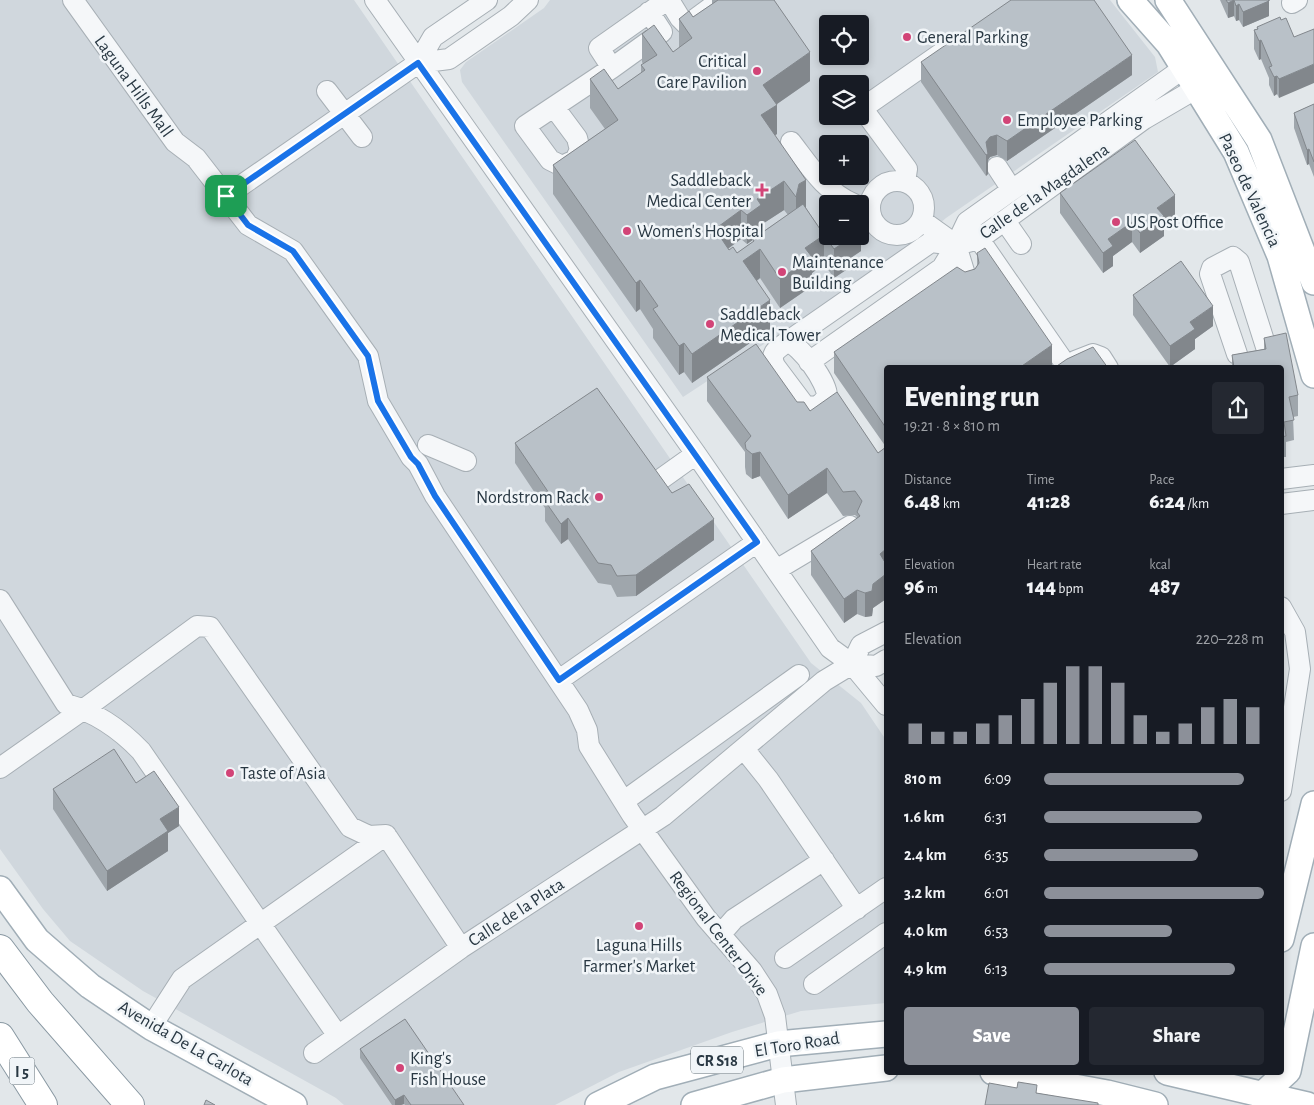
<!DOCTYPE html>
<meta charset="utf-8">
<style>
:root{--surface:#171b24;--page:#242831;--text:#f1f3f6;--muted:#9ea1a6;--accent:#8c9099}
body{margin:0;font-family:"Alegreya Sans",sans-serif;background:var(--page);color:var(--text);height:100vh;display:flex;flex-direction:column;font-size:19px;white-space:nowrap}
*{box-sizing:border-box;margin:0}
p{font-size:16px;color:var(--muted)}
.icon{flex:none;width:28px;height:28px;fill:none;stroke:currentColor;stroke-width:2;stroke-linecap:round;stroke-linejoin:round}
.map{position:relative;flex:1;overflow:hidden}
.details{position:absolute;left:884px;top:365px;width:400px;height:710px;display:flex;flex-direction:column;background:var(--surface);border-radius:5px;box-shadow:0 2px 8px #0003}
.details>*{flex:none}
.fabs{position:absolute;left:819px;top:15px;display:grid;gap:10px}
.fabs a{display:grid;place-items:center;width:50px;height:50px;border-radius:5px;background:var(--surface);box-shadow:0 2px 8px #0003;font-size:25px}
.pin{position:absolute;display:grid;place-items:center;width:42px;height:42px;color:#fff;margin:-21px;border-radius:10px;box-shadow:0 2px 8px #0006}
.round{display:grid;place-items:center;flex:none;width:52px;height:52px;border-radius:5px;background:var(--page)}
.headline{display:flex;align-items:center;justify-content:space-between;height:85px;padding:0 20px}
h1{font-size:28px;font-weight:800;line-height:38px}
.metrics{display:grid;grid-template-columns:repeat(3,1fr);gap:8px;height:85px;padding:5px 20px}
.metrics div{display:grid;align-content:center}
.metrics b{font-size:21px;font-weight:800}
.metrics small{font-size:14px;font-weight:400}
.metrics p{font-size:14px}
.chart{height:140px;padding:10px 20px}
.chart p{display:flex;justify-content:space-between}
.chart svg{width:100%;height:90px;margin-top:5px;stroke:var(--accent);stroke-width:6}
.button{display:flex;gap:10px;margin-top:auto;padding:10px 20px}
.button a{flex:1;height:58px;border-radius:5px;background:var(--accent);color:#fff;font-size:20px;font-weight:800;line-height:58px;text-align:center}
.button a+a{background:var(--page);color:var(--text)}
ul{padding:0 20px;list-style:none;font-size:16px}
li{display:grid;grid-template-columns:80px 60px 1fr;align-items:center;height:38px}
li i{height:12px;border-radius:6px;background:var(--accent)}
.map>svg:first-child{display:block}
.built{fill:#d0d7dd;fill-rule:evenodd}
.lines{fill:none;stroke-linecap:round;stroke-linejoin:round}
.minor-casing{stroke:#a7afb5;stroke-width:22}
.major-casing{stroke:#a1aeb7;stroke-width:28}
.highway-casing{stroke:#8998a2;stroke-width:30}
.minor{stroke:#f5f7f9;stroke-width:20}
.major{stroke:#fff;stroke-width:25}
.highway{stroke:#fff;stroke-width:28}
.wall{fill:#9fa6ac;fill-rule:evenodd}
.shaded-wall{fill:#82878c}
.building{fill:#b9c1c8;stroke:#82878c}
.route-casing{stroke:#fff;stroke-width:10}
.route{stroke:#1a73e8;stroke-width:6}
.poi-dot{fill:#d24477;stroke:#f1f5f8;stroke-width:2}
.labels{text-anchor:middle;stroke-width:5;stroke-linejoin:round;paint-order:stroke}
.shield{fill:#f1f5f8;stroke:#657179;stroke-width:1}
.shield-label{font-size:16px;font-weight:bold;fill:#293843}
.poi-label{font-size:18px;fill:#293843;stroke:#f1f5f8;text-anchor:start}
.street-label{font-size:18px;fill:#293843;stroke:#f1f5f8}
</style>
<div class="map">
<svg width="1314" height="1105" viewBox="0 0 1314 1105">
<rect width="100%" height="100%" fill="#e2e7ea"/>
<!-- built -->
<path class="built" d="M0 0H354L811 663 861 703 886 740V1003L801 1011 732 1032 619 1072 555 1105H344L336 1098 143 991 70 941 43 909 0 849Z
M550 0H1110L1155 57 1158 72 946 218 911 248 683 397 462 82 460 70 466 62 544 8ZM828 24H860V56H828ZM828 84H860V116H828ZM828 144H860V176H828ZM828 204H860V236H828Z"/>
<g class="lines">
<defs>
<path id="minor" d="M73 0 175 142 196 158 248 225 293 251 368 356 378 401 411 457 418 464 435 496 578 710 587 730 589 746 632 815 706 918 752 971 767 994 775 1016 786 1105
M375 0 696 454 830 648 852 664 886 705
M669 0 680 18 687 25 721 0
M1292 3 1297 0
M649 12 662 32 612 68 599 48 667 0
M418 63 449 59 511 16 528 0
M327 91 362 137
M554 107 577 138 580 150 575 160 562 166 550 160 525 126 612 68
M791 142C808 164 826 193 854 204
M997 167 1012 190
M870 208a27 27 0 1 1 54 0a27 27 0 1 1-54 0Z
M905 182 907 169 865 112 867 105 943 52
M226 196 418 63 433 37 487 0
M921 220 956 245 967 281
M1005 221 1021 244
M972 229 1066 365
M956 245 967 222 1195 60
M956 245 979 239 1144 119 1209 81
M787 342 931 242 956 245 942 268 809 362
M787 342C800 344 828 383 827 397L818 407 805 406 775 366C769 353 777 349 787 342Z
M1237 354 1210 274 1212 268 1233 257 1239 262 1266 347
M1075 361 1093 354 1101 357 1108 368
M428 445 466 461
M661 479 696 454
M1281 479 1314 475
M1281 504 1314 500
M776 570 850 526
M0 600 66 704C95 712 120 729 141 751L338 1036
M1281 607 1295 632 1300 669 1281 791
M852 664 876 666 886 660
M559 680 757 542
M744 749 768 779 857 909
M0 768 84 709 197 626 210 627 350 827 369 836 386 835
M624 801 799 675
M386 835 461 948
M720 935 734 919 824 860
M785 958 886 888
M814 984 886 933
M151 1027 182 979 386 835
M314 1053 461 948 663 816 824 681 852 664 861 645 886 632"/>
<path id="major" d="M1130 0 1169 44 1236 152 1280 256 1314 375
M1168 0 1259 140 1314 282
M0 889 37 940 90 986 151 1027 294 1105
M1281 939 1314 804
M993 1072 1107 1093 1155 1105
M1167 1072 1307 1105
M1263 1094 1288 1071 1314 946
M598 1105 655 1077 778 1044 886 1034
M694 1105 783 1080 886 1068"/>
<path id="highway" d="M0 949 40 1002 130 1105
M0 1037 43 1105"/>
</defs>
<!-- minor casing -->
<use href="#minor" class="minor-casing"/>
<!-- major casing -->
<use href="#major" class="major-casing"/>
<!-- highway casing -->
<use href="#highway" class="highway-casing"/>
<!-- minor -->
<use href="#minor" class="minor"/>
<!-- major -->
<use href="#major" class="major"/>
<!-- highway -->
<use href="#highway" class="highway"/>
</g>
<!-- wall -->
<path class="wall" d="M712 0H774L810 81 777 104V134L775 135 806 208 820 229 861 251 849 259V268L834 278 824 264 812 273V286L780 308 760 278 757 281 770 329 692 383 684 372 679 375 653 338V329L640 309 636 312 553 194V165L605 129 590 108V79L618 89 641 73V65L643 64 642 62V34L673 52 679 48V19L693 17 712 4ZM784 210 788 215 761 233V225ZM741 239 747 244 753 240V242L737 253 729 250 728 249Z
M1220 0H1270L1269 1V16L1243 27 1239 20 1236 21 1234 16 1228 18Z
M1281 20 1294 37 1279 98 1277 94 1274 96 1269 85V78L1261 59 1259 60 1254 49V30L1257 29V27Z
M921 62 1132 75 1007 161 997 155 990 157 988 160V174L986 176 921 82Z
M1314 104V177L1309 164 1307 165 1294 128V113Z
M1060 193 1175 216 1164 223V236L1140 253 1132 242 1113 256V266L1103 273 1060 213Z
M977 253 1052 365 886 368V599L873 608 872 616 865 617 857 614 844 623 811 575V551L857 519V517L855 515 843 516 827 493 788 519 760 476 752 479 746 474 745 467V452L707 401V377L797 402 878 453 886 447 834 373V352L965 272 975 269 977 266Z
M1133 295 1213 326 1195 339V349L1170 367 1133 315Z
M1264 338 1298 395V416L1293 417 1294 440 1286 442V457H1281V368H1232V355L1264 349Z
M515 443 672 493 714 540 636 596 617 597 611 585 598 583 568 539 561 544 545 521V508L515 463Z
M136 783 179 826 168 833V851L107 891 53 809V789Z
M360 1049 464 1105H405L404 1104 401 1105H392L360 1058Z"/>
<!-- shaded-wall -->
<path class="shaded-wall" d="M1234 0V16L1228 18V3Z
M1265 0H1270L1269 1V16L1243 27V12Z
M1239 4V20L1236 21V6Z
M1261 40V59L1259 60V41Z
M810 52V81L764 113 777 105V134L761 144V115L763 85Z
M1132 55V75L1007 161V141Z
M1314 64V83L1279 98V79Z
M1277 76V94L1274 96V77Z
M997 135V155L990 157 988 160V174L986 176V142L990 137Z
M1309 149V164L1307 165V150Z
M806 180V209L796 226V197L799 184Z
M784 181V210L761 225V234L747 244V215L757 199Z
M1175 195V216L1164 223V236L1140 253V233L1157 208Z
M741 210V239L715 258V229Z
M861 222V251L849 259V268L834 278V249L845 236H860V223Z
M1132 222V242L1113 256V266L1103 273V253L1108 239Z
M824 235V264L812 273V286L780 308V279L805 248Z
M760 249V278L743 290V261Z
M640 280V309L636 312V283Z
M770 300V329L692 383V354Z
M1213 306V326L1195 339V349L1170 367V346L1190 322Z
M684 343V372L679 375V346Z
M1052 345V365L1048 368H1019Z
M760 452V476L752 479V454Z
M827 468V493L788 519V495Z
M568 518V539L561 544V524Z
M714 519V540L636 596V575Z
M886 549V574L880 554Z
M886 574V599L873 608 872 616 865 617V593L873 584Z
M857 590V614L844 623V599Z
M179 807V826L168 833V851L107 891V871L160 819Z
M404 1095V1104L401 1105H395V1100Z"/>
<!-- building -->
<path class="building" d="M718 0H774L810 52 763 85 777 105 761 115 806 180 799 184 796 197 784 181 757 199 761 205 747 215 741 210 715 229 729 250 733 247 737 253 754 241 753 239 803 204 820 229 828 223V236H848L849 239 834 249 824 235 805 248 812 257 780 279 760 249 743 261 770 300 692 354 684 343 679 346 653 309 658 306 640 280 636 283 553 165 618 120 590 79 604 69 618 89 645 70 641 65 657 55 642 34 654 25 673 52 692 38 679 19 689 11 693 17Z
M1011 0H1094L1132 55 1007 141 997 135 990 137 986 142 988 154 986 155 921 62Z
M1226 0H1268L1269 1 1243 12 1239 4 1236 6 1234 0 1228 3Z
M1280 17 1281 20 1286 18 1294 37 1314 29V64L1279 79 1277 76 1274 77 1269 67 1272 66 1261 40 1259 41 1254 30 1258 29 1257 27Z
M1314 104V162L1309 149 1307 150 1294 113Z
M1135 140 1175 195 1157 208 1164 216 1140 233 1132 222 1108 239 1113 246 1103 253 1060 193Z
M985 248 1052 345 1019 368H886V428L834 352 957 267 965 272 975 269 979 263 977 253Z
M1181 261 1213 306 1190 322 1195 329 1170 346 1133 295Z
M1286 333 1298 395 1289 397 1294 420 1284 422 1286 436 1281 437V368H1234L1232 355 1266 349 1264 338Z
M756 344 797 402H804L810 411 837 392 878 453 886 447V549L880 554 886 564V574L873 584 872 591 865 593 857 590 844 599 811 551 860 516 857 512 862 501 855 491 843 492 827 468 788 495 760 452 752 454 746 449 745 443 751 436 707 377Z
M1093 347 1108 368H1054L1067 359Z
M597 388 672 493 689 484 714 519 636 575 617 576 611 565 598 563 568 518 561 524 545 501 551 496 515 443Z
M114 749 136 783 154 771 179 807 160 819 168 831 107 871 53 789Z
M405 1019 464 1105H411L404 1095 395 1100 360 1049Z
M1018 1082 1037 1085 1036 1093 1098 1103V1105H985L989 1083 1017 1088Z
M206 1100 215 1105H204Z"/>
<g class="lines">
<defs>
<path id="route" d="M418 63 757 542 559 680 435 496 418 464 411 457 378 401 368 356 293 251 248 225 226 196Z"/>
</defs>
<!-- route casing -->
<use href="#route" class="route-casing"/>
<!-- route -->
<use href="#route" class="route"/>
</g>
<!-- markers -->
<g class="poi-dot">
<circle cx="907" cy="37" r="5"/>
<circle cx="757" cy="71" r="5"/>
<circle cx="1007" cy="120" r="5"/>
<path d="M759.5 182.5h5v5h5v5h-5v5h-5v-5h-5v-5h5z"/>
<circle cx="1116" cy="222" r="5"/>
<circle cx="627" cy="231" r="5"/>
<circle cx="782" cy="272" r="5"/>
<circle cx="710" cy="324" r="5"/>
<circle cx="599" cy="497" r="5"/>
<circle cx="230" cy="773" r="5"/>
<circle cx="639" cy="926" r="5"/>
<circle cx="400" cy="1068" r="5"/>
</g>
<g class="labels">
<!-- shield labels -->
<g class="shield">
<rect x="691" y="1046.5" width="52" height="27" rx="4"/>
<rect x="9.5" y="1057.5" width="25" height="27" rx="4"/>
</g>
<g class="shield-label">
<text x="717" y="1066">CR S18</text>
<text x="22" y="1077">I 5</text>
</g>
<!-- poi labels -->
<g class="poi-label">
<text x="917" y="43">General Parking</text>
<text x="747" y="67" text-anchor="end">Critical<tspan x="747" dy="21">Care Pavilion</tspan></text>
<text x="1017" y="126">Employee Parking</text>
<text x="751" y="186" text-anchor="end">Saddleback<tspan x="751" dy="21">Medical Center</tspan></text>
<text x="1126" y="228">US Post Office</text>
<text x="637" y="237">Women's Hospital</text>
<text x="792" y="268">Maintenance<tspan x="792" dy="21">Building</tspan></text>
<text x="720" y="320">Saddleback<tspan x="720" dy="21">Medical Tower</tspan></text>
<text x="589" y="503" text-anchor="end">Nordstrom Rack</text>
<text x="240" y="779">Taste of Asia</text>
<text x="639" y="951" text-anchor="middle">Laguna Hills<tspan x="639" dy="21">Farmer's Market</tspan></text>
<text x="410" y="1064">King's<tspan x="410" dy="21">Fish House</tspan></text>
</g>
<!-- street labels -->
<g class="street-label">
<text transform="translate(134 86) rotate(54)" y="6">Laguna Hills Mall</text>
<text transform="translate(1250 190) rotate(65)" y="6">Paseo de Valencia</text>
<text transform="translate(1044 191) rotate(-35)" y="6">Calle de la Magdalena</text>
<text transform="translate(516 912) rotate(-33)" y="6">Calle de la Plata</text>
<text transform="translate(719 933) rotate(53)" y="6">Regional Center Drive</text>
<text transform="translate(186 1043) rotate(30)" y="6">Avenida De La Carlota</text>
<text transform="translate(797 1044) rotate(-9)" y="6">El Toro Road</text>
</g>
</g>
</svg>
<div class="fabs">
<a><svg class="icon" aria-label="locate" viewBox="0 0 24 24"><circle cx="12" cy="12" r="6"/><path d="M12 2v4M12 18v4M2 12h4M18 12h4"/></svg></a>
<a><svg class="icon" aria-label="layers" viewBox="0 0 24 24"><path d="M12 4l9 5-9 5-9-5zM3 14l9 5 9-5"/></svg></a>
<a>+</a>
<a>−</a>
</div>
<div class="pin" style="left:226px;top:196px;background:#1e9e55"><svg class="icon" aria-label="arrive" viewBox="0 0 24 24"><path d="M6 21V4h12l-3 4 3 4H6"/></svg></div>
<section class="details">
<div class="headline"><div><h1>Evening run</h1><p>19:21 · 8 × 810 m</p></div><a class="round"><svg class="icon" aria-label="share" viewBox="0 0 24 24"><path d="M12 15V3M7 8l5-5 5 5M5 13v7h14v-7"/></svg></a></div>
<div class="metrics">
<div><p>Distance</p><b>6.48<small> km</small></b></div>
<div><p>Time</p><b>41:28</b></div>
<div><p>Pace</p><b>6:24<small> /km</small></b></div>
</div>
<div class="metrics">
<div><p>Elevation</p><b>96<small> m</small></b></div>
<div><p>Heart rate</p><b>144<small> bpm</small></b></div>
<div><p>kcal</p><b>487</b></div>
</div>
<div class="chart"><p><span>Elevation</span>220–228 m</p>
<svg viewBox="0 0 160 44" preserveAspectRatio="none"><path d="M5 44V34M15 44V38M25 44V38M35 44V34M45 44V30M55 44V22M65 44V14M75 44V6M85 44V6M95 44V14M105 44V30M115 44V38M125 44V34M135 44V26M145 44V22M155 44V26"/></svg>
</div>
<ul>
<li><b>810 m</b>6:09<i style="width:91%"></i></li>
<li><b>1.6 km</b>6:31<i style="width:72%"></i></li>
<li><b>2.4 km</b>6:35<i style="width:70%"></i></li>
<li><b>3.2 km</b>6:01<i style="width:100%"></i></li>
<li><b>4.0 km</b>6:53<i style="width:58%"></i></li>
<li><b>4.9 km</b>6:13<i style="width:87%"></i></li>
</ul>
<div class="button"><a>Save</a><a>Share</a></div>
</section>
</div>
